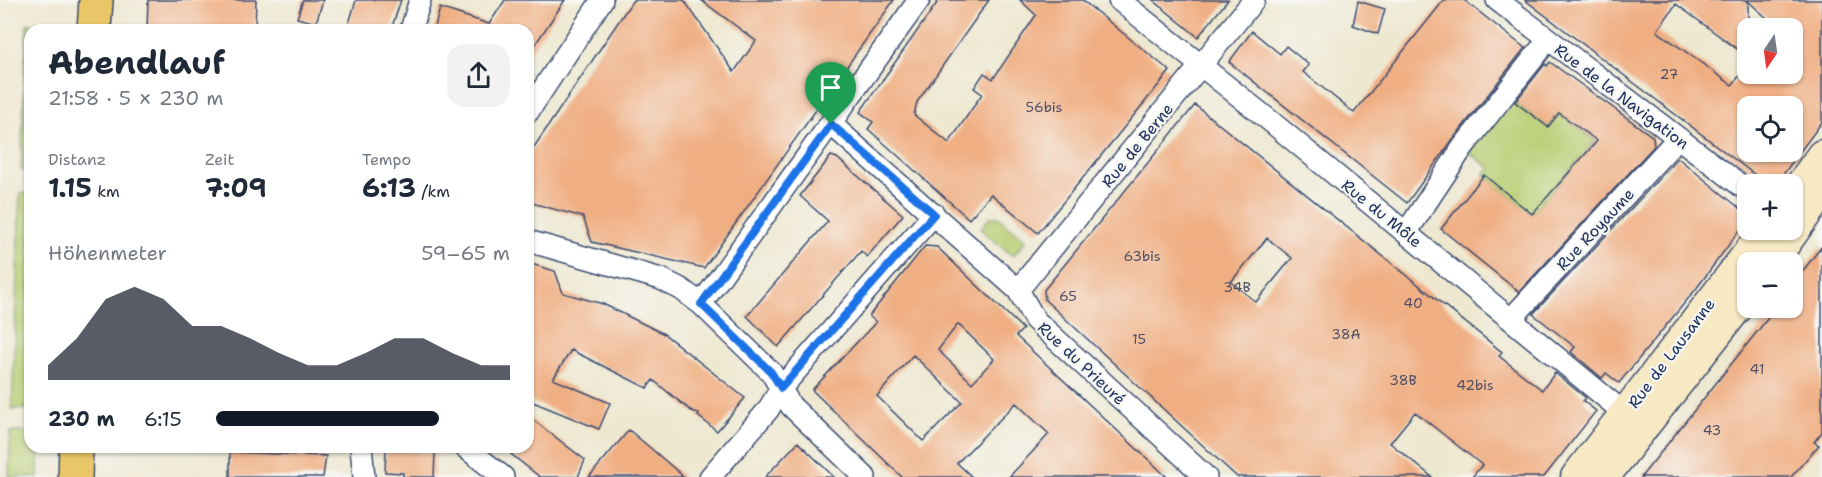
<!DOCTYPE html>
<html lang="de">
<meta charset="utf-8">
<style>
:root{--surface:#fff;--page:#f2f2f3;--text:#1f2937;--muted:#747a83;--accent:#111827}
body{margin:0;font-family:"Shantell Sans",sans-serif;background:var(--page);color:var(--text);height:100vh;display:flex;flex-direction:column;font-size:22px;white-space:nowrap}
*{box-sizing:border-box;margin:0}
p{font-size:20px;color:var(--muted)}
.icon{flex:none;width:33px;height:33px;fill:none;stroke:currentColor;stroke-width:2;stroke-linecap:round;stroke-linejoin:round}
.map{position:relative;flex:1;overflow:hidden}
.sheet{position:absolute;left:24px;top:24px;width:510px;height:429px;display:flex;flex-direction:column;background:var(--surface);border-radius:18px;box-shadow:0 2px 4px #0004}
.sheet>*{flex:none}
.needle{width:39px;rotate:193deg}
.fabs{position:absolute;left:1737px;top:18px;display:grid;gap:12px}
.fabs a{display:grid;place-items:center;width:66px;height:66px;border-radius:12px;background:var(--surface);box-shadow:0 2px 4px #0004;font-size:30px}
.pin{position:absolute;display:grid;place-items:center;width:51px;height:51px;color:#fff;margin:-62px -26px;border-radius:50% 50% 50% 0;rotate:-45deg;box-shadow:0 0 6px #0007}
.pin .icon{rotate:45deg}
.round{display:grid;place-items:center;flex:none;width:63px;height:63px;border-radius:18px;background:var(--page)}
.headline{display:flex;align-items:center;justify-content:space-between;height:102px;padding:0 24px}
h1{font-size:33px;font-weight:700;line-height:45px}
.figures{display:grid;grid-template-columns:repeat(3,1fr);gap:9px;height:102px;padding:6px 24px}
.figures div{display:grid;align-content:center}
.figures b{font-size:26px;font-weight:700}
.figures small{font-size:16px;font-weight:400}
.figures p{font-size:16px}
.chart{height:168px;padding:12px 24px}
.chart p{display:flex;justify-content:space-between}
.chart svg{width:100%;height:108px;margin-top:6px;fill:var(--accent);opacity:.7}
ul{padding:0 24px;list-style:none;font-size:20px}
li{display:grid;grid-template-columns:96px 72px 1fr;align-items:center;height:45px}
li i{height:15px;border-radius:8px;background:var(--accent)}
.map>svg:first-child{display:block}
.green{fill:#b7cc70;stroke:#697e67;stroke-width:1.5}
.building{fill:#f0af83;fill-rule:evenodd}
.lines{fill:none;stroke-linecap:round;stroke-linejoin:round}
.street-casing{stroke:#3b4b6f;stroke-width:24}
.secondary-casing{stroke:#3b4b6f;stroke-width:33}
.primary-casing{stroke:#3b4b6f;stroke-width:36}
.street{stroke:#fff;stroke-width:21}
.secondary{stroke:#f6e9c3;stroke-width:30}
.primary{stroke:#e9c769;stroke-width:33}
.route-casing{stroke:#fff;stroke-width:12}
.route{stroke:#1a73e8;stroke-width:8}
.labels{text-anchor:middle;stroke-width:4.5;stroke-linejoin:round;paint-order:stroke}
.number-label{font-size:14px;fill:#504f67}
.street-label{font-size:16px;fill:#1b2f5e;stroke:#f6f6f2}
</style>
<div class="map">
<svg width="1822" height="477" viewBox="0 0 1822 477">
<rect width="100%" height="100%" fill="#f6f6f2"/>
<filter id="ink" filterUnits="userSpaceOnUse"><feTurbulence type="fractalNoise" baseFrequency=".0167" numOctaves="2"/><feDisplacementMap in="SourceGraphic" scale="12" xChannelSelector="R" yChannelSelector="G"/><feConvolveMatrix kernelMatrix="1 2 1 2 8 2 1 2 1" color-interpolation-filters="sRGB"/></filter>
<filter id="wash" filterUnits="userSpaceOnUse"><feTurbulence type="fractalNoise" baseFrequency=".008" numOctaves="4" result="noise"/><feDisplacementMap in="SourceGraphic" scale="24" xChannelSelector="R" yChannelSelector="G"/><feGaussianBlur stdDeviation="1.35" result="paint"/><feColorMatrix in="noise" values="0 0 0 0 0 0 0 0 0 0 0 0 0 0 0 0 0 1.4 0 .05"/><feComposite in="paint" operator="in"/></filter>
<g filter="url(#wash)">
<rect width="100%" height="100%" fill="#eee8d0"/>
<!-- green -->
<path class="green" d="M27 24 57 26V30H30V170H21Z
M1510 99 1548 127 1559 113 1596 141 1532 214 1484 175 1490 168 1469 152Z
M20 193 30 194V409H12Z
M990 217H998L1026 240 1013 256 980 229Z
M10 432H30V447H39L38 477H9Z"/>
<g id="blocks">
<!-- building -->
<path class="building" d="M148 0H256L255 30H147Z
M303 0H323L316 23 297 18Z
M356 0H401L391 30H347Z
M505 0H565L528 55V30H434L440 8 489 24Z
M633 0H684L734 72 756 41 701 0H894L704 268 592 242 583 217 528 202V156Z
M939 0H989L917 102 914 115 949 143 982 94 974 88 984 73 993 79 1036 15 1020 0H1082L1170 71 1038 233 991 194 969 219 868 129 873 122 860 112Z
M1153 0H1228L1198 37Z
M1444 0H1464L1525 48 1453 139 1407 203 1229 62 1252 31 1280 54 1286 46 1309 65 1303 72 1354 113Z
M1525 0H1822V122L1776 184H1767ZM1748 1 1778 28H1792V74H1741L1732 85 1657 31 1676 4 1748 57ZM1748 106H1792V152H1748Z
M1358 1 1385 9 1378 34 1353 25Z
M1550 62 1653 137 1654 146 1519 292 1441 229 1484 175 1532 214 1597 141 1559 113 1548 127 1515 102 1545 64 1547 66Z
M1195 105 1502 352 1499 356 1542 390 1555 373 1586 398 1583 401 1596 411 1544 477H1472L1482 465 1415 412 1390 443 1432 477H1237L1045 300 1044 290ZM1267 238 1292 258 1256 302 1231 282Z
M831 156 837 158 903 215 867 257 861 251 778 347 747 316 828 221 800 196Z
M1678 158 1748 215V219L1696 289 1619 383 1606 373 1602 378 1571 352 1575 347 1533 314Z
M925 246 937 247 1023 329 1016 336 1167 477H1009L1049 434 1016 403 957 463 972 477H902L812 390 876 322 869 316ZM958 324 994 359 972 383 938 350ZM913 355 962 402 923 441 877 396Z
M1822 246V432L1814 442 1819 445 1791 477H1641L1776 308H1792V285Z
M528 263 555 271 563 293 603 304 664 334 745 398 717 431 698 416 699 414 690 410 653 380 647 388 571 350 553 379 610 403 599 429 528 400Z
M528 416 585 460 578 477H540L502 447H528Z
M629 430 648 446 684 477H589Z
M798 442 834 477H765Z
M386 447H419V452H435L434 477H403V473L385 472Z
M230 452 326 456 323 477H230Z"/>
</g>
</g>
<g filter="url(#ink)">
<use href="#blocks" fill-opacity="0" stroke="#3b4b6f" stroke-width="1.5"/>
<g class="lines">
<defs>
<path id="street" d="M1119 0 1269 120 1634 421
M1497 0 1748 191
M411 30 420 0
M528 112 602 0
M831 124 1018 290 1035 320 1206 477
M1406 233 1463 147 1540 50
M528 241 661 279 681 289 701 304 771 372 791 406 865 477
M1018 290 1254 0
M701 304 919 0
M1511 319 1678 138
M361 447 364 477
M465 447 503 477
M710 477 768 410 781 388 934 214"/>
<path id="secondary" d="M1792 197 1822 155
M1772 262 1822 192
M1576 477 1766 230
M1604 477 1748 294"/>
<path id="primary" d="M94 30 96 0
M75 477 76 447"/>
</defs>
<!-- street casing -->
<use href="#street" class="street-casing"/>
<!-- secondary casing -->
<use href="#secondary" class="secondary-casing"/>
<!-- primary casing -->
<use href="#primary" class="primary-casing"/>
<!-- street -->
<use href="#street" class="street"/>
<!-- secondary -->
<use href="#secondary" class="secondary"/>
<!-- primary -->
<use href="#primary" class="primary"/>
</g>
</g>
<g class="lines" filter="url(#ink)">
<defs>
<path id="route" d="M831 124 934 214 781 388 771 372 701 304Z"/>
</defs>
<!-- route casing -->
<use href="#route" class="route-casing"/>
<!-- route -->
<use href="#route" class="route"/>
</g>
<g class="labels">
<!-- number labels -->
<g class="number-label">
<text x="1669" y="79">27</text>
<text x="1044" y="112">56bis</text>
<text x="1142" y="261">63bis</text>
<text x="1237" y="292">34B</text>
<text x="1068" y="301">65</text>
<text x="1413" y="308">40</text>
<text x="1346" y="339">38A</text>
<text x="1139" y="344">15</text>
<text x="1757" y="374">41</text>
<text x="1403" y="385">38B</text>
<text x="1475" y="390">42bis</text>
<text x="1712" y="435">43</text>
</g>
<!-- street labels -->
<g class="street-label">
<text transform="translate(1622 96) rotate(37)" y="6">Rue de la Navigation</text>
<text transform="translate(1137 145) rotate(-51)" y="6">Rue de Berne</text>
<text transform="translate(1382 213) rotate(39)" y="6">Rue du Môle</text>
<text transform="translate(1595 229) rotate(-47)" y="6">Rue Royaume</text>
<text transform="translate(1671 353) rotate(-53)" y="6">Rue de Lausanne</text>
<text transform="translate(1082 363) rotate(43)" y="6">Rue du Prieuré</text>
</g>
</g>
</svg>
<div class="fabs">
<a><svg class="needle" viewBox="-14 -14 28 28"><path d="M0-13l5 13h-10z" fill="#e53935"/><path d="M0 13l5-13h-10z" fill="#747a83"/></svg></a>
<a><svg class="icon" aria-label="locate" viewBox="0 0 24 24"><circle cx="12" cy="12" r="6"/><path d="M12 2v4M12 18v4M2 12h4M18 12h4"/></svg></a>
<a>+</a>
<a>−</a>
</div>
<div class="pin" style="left:831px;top:124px;background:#1e9e55"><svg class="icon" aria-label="arrive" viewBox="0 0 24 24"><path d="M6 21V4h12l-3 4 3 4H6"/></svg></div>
<section class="sheet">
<div class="headline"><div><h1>Abendlauf</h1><p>21:58 · 5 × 230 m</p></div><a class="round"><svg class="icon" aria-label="share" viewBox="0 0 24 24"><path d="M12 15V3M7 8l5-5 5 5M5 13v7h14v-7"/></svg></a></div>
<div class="figures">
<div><p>Distanz</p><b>1.15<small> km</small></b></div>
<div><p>Zeit</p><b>7:09</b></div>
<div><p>Tempo</p><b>6:13<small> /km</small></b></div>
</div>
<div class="chart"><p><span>Höhenmeter</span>59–65 m</p>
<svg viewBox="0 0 160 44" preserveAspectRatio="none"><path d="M0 44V38L10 27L20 11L30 6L40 11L50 22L60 22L70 27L80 33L90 38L100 38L110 33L120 27L130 27L140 33L150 38L160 38V44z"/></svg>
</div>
<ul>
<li><b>230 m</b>6:15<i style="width:76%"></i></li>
</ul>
</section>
</div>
